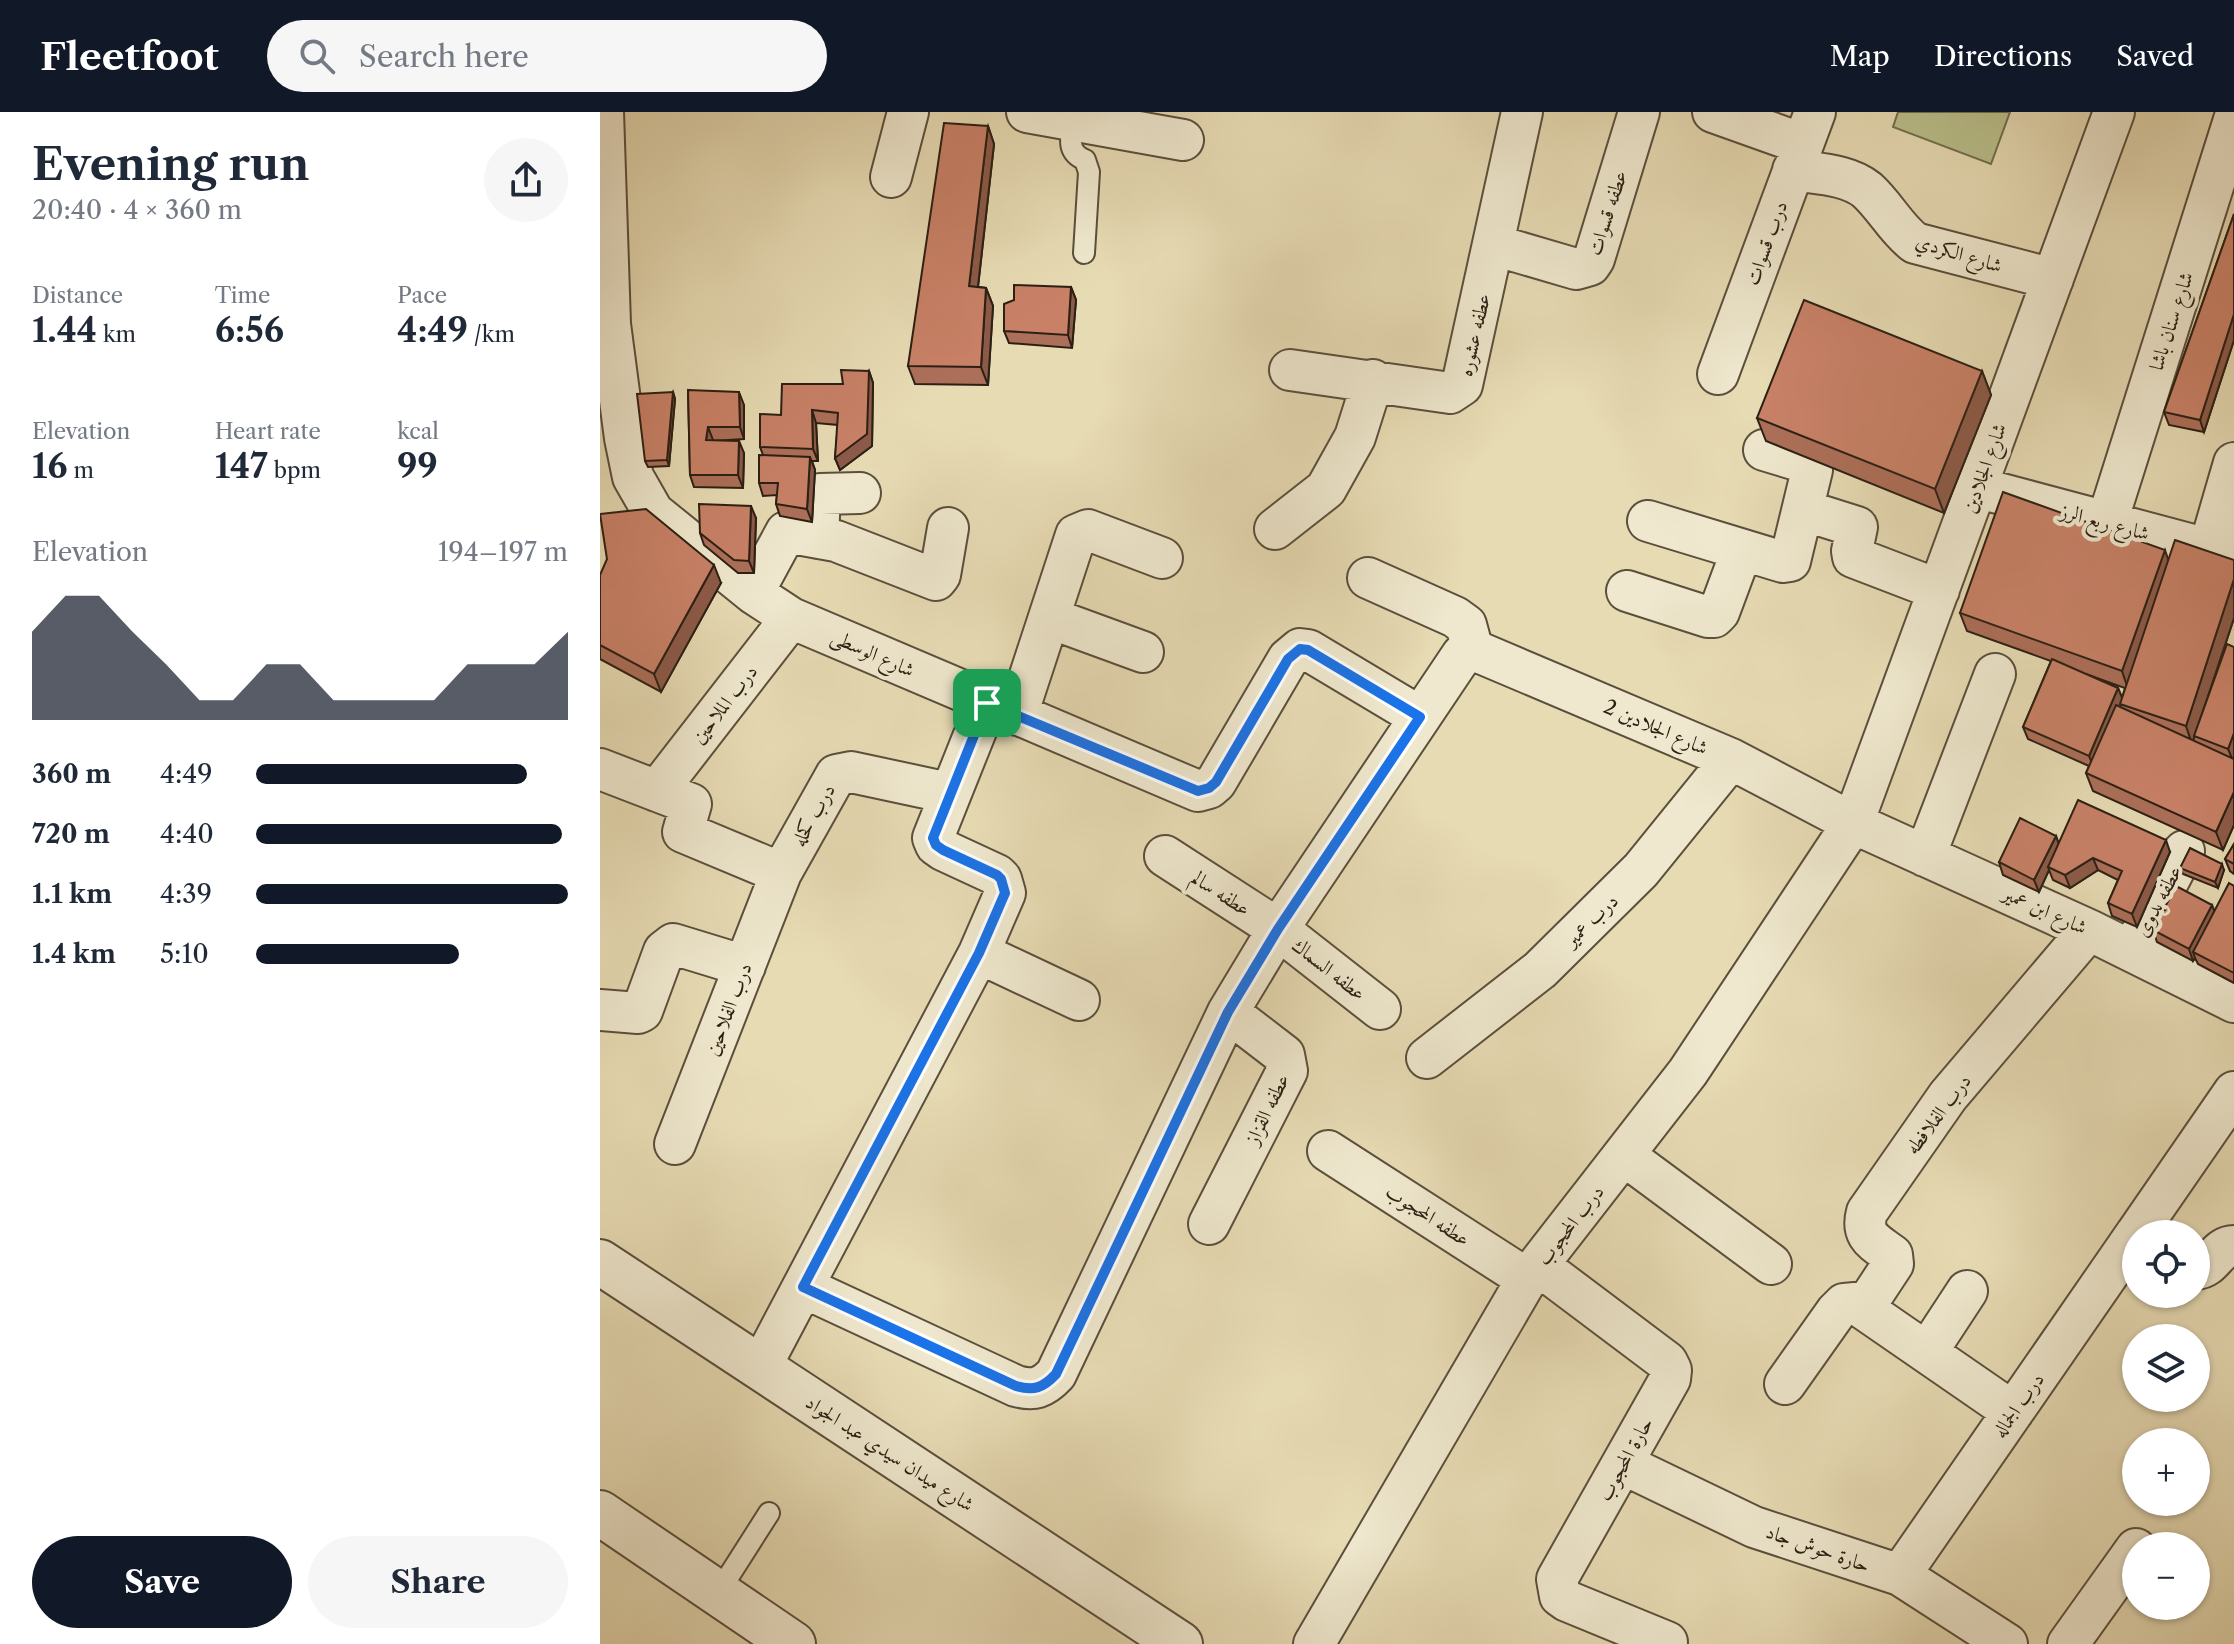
<!DOCTYPE html>
<meta charset="utf-8">
<style>
:root{--surface:#fff;--page:#f6f6f7;--text:#1f2937;--muted:#747a83;--accent:#111827}
body{margin:0;font-family:"Libre Caslon Text",Amiri,serif;background:var(--page);color:var(--text);height:100vh;display:flex;flex-direction:column;font-size:30px;white-space:nowrap}
*{box-sizing:border-box;margin:0}
p{font-size:26px;color:var(--muted)}
.icon{flex:none;width:44px;height:44px;fill:none;stroke:currentColor;stroke-width:2;stroke-linecap:round;stroke-linejoin:round}
.map{position:relative;flex:1;overflow:hidden}
.panel{display:flex;flex-direction:column;background:var(--surface);width:600px}
.panel>*{flex:none}
.buttons{position:absolute;left:1522px;top:1108px;display:grid;gap:16px}
.buttons a{display:grid;place-items:center;width:88px;height:88px;border-radius:50%;background:var(--surface);box-shadow:0 2px 6px #0004;font-size:40px}
.pin{position:absolute;display:grid;place-items:center;width:68px;height:68px;color:#fff;margin:-34px;border-radius:16px;box-shadow:0 4px 12px #0006}
.round{display:grid;place-items:center;flex:none;width:84px;height:84px;border-radius:42px;background:var(--page)}
.summary{display:flex;align-items:center;justify-content:space-between;height:136px;padding:0 32px}
h1{font-size:44px;font-weight:700;line-height:60px}
.metrics{display:grid;grid-template-columns:repeat(3,1fr);gap:12px;height:136px;padding:8px 32px}
.metrics div{display:grid;align-content:center}
.metrics b{font-size:34px;font-weight:700}
.metrics small{font-size:22px;font-weight:400}
.metrics p{font-size:22px}
.chart{height:224px;padding:16px 32px}
.chart p{display:flex;justify-content:space-between}
.chart svg{width:100%;height:144px;margin-top:8px;fill:var(--accent);opacity:.7}
.primary-button{display:flex;gap:16px;margin-top:auto;padding:16px 32px}
.primary-button a{flex:1;height:92px;border-radius:48px;background:var(--accent);color:#fff;font-size:32px;font-weight:700;line-height:92px;text-align:center}
.primary-button a+a{background:var(--page);color:var(--text)}
ul{padding:0 32px;list-style:none;font-size:26px}
li{display:grid;grid-template-columns:128px 96px 1fr;align-items:center;height:60px}
li i{height:20px;border-radius:10px;background:var(--accent)}
header{display:flex;align-items:center;gap:48px;box-sizing:border-box;height:112px;padding:0 40px;background:var(--accent);color:#fff}
header strong{font-size:38px}
nav{display:flex;gap:44px;margin-inline-start:auto;font-size:28px}
.search{width:560px;height:72px;background:var(--page);display:flex;align-items:center;gap:20px;box-sizing:border-box;padding:0 28px;border-radius:44px;color:var(--muted);font-size:30px}
main{display:flex;flex:1;min-height:0}
.map>svg:first-child{display:block}
.green{fill:#b9bf8b;stroke:#727050;stroke-width:2}
.lines{fill:none;stroke-linecap:round;stroke-linejoin:round}
.service-casing{stroke:#5b4f3c;stroke-width:24}
.minor-casing{stroke:#5b4f3c;stroke-width:44}
.tertiary-casing{stroke:#5b4f3c;stroke-width:48}
.service{stroke:#efe8ce;stroke-width:20}
.minor{stroke:#efe8ce;stroke-width:40}
.tertiary{stroke:#efe8ce;stroke-width:44}
.wall{fill:#ac6f59;stroke:#2c2014;stroke-width:2;fill-rule:evenodd}
.shaded-wall{fill:#8c5a48;stroke:#2c2014;stroke-width:2}
.building{fill:#c88167;stroke:#2c2014;stroke-width:2}
.route-casing{stroke:#fff;stroke-width:16}
.route{stroke:#1a73e8;stroke-width:10}
.labels{text-anchor:middle;stroke-width:8;stroke-linejoin:round;paint-order:stroke}
.street-label{font-size:20px;fill:#2c2014;stroke:#efe8ce}
</style>
<header>
<strong>Fleetfoot</strong>
<div class="search"><svg class="icon" aria-label="search" viewBox="0 0 24 24"><circle cx="10" cy="10" r="6"/><path d="M15 15l6 6"/></svg>Search here</div>
<nav><a>Map</a><a>Directions</a><a>Saved</a></nav>
</header>
<main>
<section class="panel">
<div class="summary"><div><h1>Evening run</h1><p>20:40 · 4 × 360 m</p></div><a class="round"><svg class="icon" aria-label="share" viewBox="0 0 24 24"><path d="M12 15V3M7 8l5-5 5 5M5 13v7h14v-7"/></svg></a></div>
<div class="metrics">
<div><p>Distance</p><b>1.44<small> km</small></b></div>
<div><p>Time</p><b>6:56</b></div>
<div><p>Pace</p><b>4:49<small> /km</small></b></div>
</div>
<div class="metrics">
<div><p>Elevation</p><b>16<small> m</small></b></div>
<div><p>Heart rate</p><b>147<small> bpm</small></b></div>
<div><p>kcal</p><b>99</b></div>
</div>
<div class="chart"><p><span>Elevation</span>194–197 m</p>
<svg viewBox="0 0 160 44" preserveAspectRatio="none"><path d="M0 44V17L10 6L20 6L30 17L40 27L50 38L60 38L70 27L80 27L90 38L100 38L110 38L120 38L130 27L140 27L150 27L160 17V44z"/></svg>
</div>
<ul>
<li><b>360 m</b>4:49<i style="width:87%"></i></li>
<li><b>720 m</b>4:40<i style="width:98%"></i></li>
<li><b>1.1 km</b>4:39<i style="width:100%"></i></li>
<li><b>1.4 km</b>5:10<i style="width:65%"></i></li>
</ul>
<div class="primary-button"><a>Save</a><a>Share</a></div>
</section>
<div class="map">
<svg width="1634" height="1532" viewBox="0 0 1634 1532">
<rect width="100%" height="100%" fill="#e7dbb4"/>
<filter id="stains"><feTurbulence type="fractalNoise" baseFrequency=".0025" numOctaves="4"/><feColorMatrix values="0 0 0 0 .2 0 0 0 0 .09 0 0 0 0 .02 0 0 0 .5 -.17"/></filter>
<radialGradient id="worn" r=".72"><stop offset=".6" stop-color="#630" stop-opacity="0"/><stop offset="1" stop-color="#630" stop-opacity=".3"/></radialGradient>
<!-- green -->
<path class="green" d="M1298 0H1410L1391 52 1293 15Z"/>
<g class="lines">
<defs>
<path id="service" d="M473 9C471 26 466 40 485 48L489 60 484 141
M118 1481 169 1401"/>
<path id="minor" d="M3 0 10 212 25 326 33 365 53 400 153 481 191 506 598 679 609 676 616 670 688 547 700 537 708 538 820 605
M427 0 583 28
M1113 0 1203 32
M1193 58C1218 62 1247 62 1267 78 1285 94 1296 117 1315 131L1453 167
M291 65 308 0
M894 133 976 157 990 153 994 147 1039 0
M690 258 850 281 862 273 922 0
M1118 262 1215 0
M1383 377 1634 444
M1203 398 1257 415 1252 439 1253 445 1339 478
M1048 409 1183 450 1190 449 1212 358 1207 351 1164 338
M1507 410 1634 8
M675 417 726 377 755 325 773 268
M218 426 220 382 260 381
M1609 437 1634 351
M768 466 855 505 866 513 873 539
M1027 479 1108 505H1114L1119 500 1142 438
M153 481 186 420 236 429 336 468 340 463 348 416
M450 506 543 540
M417 603 476 423 488 418 562 446
M0 657 91 692 83 720 181 761
M57 679 191 506
M565 744 678 817 780 897
M1325 744 1395 562
M1532 839 1584 739
M379 841 479 888
M0 898 38 901 42 899 64 839 73 832 145 854
M827 946 940 858 1041 758 1131 647
M75 1032 181 761 236 663 251 660 349 681
M728 1039 927 1167
M1025 1044 1171 1152
M609 1112 687 959 684 943 628 900
M1536 1122 1634 980
M938 1153 1067 1250 1071 1258 1070 1267 957 1467 960 1484 967 1489 1067 1530
M1596 1157C1614 1156 1616 1134 1634 1134
M203 1175 416 1274C434 1279 443 1276 456 1262L628 900 678 817 862 543 873 539 883 542 1131 647 1253 711 1489 818 1634 890
M1264 1196 1293 1152 1292 1143C1275 1130 1260 1125 1267 1100L1348 984 1489 818
M1327 1240 1367 1179
M160 1256 379 841 405 781 401 767 397 763 343 738 336 733 333 726 387 591
M1185 1272 1236 1200 1244 1192 1255 1191 1413 1300
M1023 1352 1154 1415 1300 1463 1407 1532
M1300 1463 1536 1122
M714 1532 927 1167 1088 960 1253 711 1514 0
M1468 1532 1536 1437"/>
<path id="tertiary" d="M0 1150 580 1532
M0 1401 193 1532"/>
</defs>
<!-- service casing -->
<use href="#service" class="service-casing"/>
<!-- minor casing -->
<use href="#minor" class="minor-casing"/>
<!-- tertiary casing -->
<use href="#tertiary" class="tertiary-casing"/>
<!-- service -->
<use href="#service" class="service"/>
<!-- minor -->
<use href="#minor" class="minor"/>
<!-- tertiary -->
<use href="#tertiary" class="tertiary"/>
</g>
<!-- wall -->
<path class="wall" d="M388 14 394 32 378 175 386 176 393 194 388 273 315 272 308 254Z
M1634 102V228L1604 320 1569 313 1564 300Z
M471 175 476 188 472 236 409 231 404 219Z
M269 259 273 271 272 334 240 358 235 346 238 313 216 311 218 349H212L215 358 212 410 180 404 176 392 177 383 163 384 159 371 163 343 160 335 181 303Z
M1382 259 1391 283 1344 401 1166 329 1157 306Z
M88 278 144 293V327L113 329 144 341 143 376 94 375 90 363Z
M73 280 75 287 69 354 48 355 45 349Z
M156 406 154 461H138L104 433 100 421Z
M1568 447 1634 448V506L1608 585 1634 535V713L1623 738 1493 679 1486 661 1489 654 1428 627 1423 615 1451 549 1367 519 1360 501ZM1486 562 1525 576 1522 586 1518 576Z
M0 463 121 471 61 580 0 547Z
M1456 724 1459 732 1570 740 1537 815 1512 804 1508 791 1518 768 1498 758 1470 776 1453 768 1449 758 1439 780 1403 763 1399 750Z
M1634 732V762L1630 759 1625 747Z
M1580 756 1624 758 1618 776 1583 762Z
M1634 774V871L1598 852 1595 846 1593 849 1557 830 1553 818 1615 799Z"/>
<!-- shaded-wall -->
<path class="shaded-wall" d="M388 14 394 32 376 192 369 174Z
M471 175 476 188 472 236 468 223Z
M386 176 393 194 388 273 381 255Z
M1634 202V228L1604 320 1600 308Z
M269 259 273 271 272 334 240 358 235 346Z
M1382 259 1391 283 1344 401 1335 377Z
M73 280 75 287 69 354 67 348Z
M139 280 144 293V327L140 315Z
M212 298 216 311 218 349 213 337Z
M108 315 113 328 110 341 106 328Z
M139 329 144 341 143 376 138 363Z
M210 345 215 358 212 410 207 397Z
M151 394 156 406 154 461 149 449Z
M1565 438 1571 456 1528 577 1522 559Z
M114 453 121 471 61 580 54 562Z
M1634 467V506L1592 632 1586 614Z
M1518 576 1523 588 1494 656 1489 644Z
M1634 621V646L1633 649 1628 637Z
M1634 680V713L1623 738 1616 720Z
M1456 724 1460 736 1448 755 1449 758 1439 780 1434 768Z
M1566 728 1570 740 1537 815 1532 802Z
M1493 746 1498 758 1470 776 1465 763Z
M1622 752 1624 758 1618 776 1615 770Z
M1612 793 1617 805 1593 840 1595 846 1593 849 1589 837Z"/>
<!-- building -->
<path class="building" d="M344 11 388 14 369 174 386 176 381 255 308 254Z
M1634 102V202L1600 308 1564 300Z
M414 173 471 175 468 223 404 219V192L414 188Z
M1204 188 1382 259 1335 377 1157 306Z
M241 258 269 259 267 322 235 346 238 301 212 298 213 337 160 335V302L181 303 182 272H243Z
M88 278 139 280 140 315H108L106 328 139 329 138 363H90Z
M73 280 67 348 45 349 37 282Z
M159 343 210 345 207 397 176 392 178 371H159Z
M1403 380 1565 438 1522 559 1360 501Z
M99 392 151 394 149 449 134 448 100 421Z
M46 397 114 453 54 562 0 533V463L7 447 0 402Z
M1575 428 1634 448V467L1586 614 1520 592Z
M1627 532 1634 535V621L1628 637 1594 624Z
M1452 547 1518 576 1489 644 1423 615Z
M1516 593 1634 647V680L1616 720 1486 661Z
M1478 688 1566 728 1532 802 1508 791 1522 759 1493 746 1465 763 1448 755Z
M1420 706 1456 724 1434 768 1399 750Z
M1634 732V752L1625 747Z
M1590 736 1622 752 1615 770 1580 756Z
M1629 771 1634 774V861L1593 840Z
M1576 774 1612 793 1589 837 1553 818Z"/>
<g class="lines">
<defs>
<path id="route" d="M700 537 708 538 820 605 678 817 628 900 456 1262C443 1276 434 1279 416 1274L203 1175 379 841 405 781 401 767 397 763 343 738 336 733 333 726 387 591 598 679 609 676 616 670 688 547Z"/>
</defs>
<!-- route casing -->
<use href="#route" class="route-casing"/>
<!-- route -->
<use href="#route" class="route"/>
</g>
<g class="labels">
<!-- street labels -->
<g class="street-label">
<text transform="translate(1007 101) rotate(-72)" y="7">عطفه قسوات</text>
<text transform="translate(1166 131) rotate(-70)" y="7">درب قسوات</text>
<text transform="translate(1359 141) rotate(17)" y="7">شارع الكردي</text>
<text transform="translate(1571 209) rotate(-72)" y="7">شارع سنان باشا</text>
<text transform="translate(874 223) rotate(-77)" y="7">عطفه عشوره</text>
<text transform="translate(1384 356) rotate(-70)" y="7">شارع الجلادين</text>
<text transform="translate(1505 410) rotate(15)" y="7">شارع ربع الرز</text>
<text transform="translate(273 541) rotate(24)" y="7">شارع الوسطى</text>
<text transform="translate(124 592) rotate(-52)" y="7">درب الملاحين</text>
<text transform="translate(1056 615) rotate(23)" y="7">شارع الجلادين 2</text>
<text transform="translate(213 703) rotate(-61)" y="7">درب كحله</text>
<text transform="translate(621 781) rotate(33)" y="7">عطفه سالم</text>
<text transform="translate(1558 789) rotate(-62)" y="7">عطفه بدوى</text>
<text transform="translate(1445 798) rotate(24)" y="7">شارع ابن عمير</text>
<text transform="translate(991 808) rotate(-44)" y="7">درب عمير</text>
<text transform="translate(729 857) rotate(38)" y="7">عطفه السماك</text>
<text transform="translate(128 897) rotate(-69)" y="7">درب الفلاحين</text>
<text transform="translate(667 997) rotate(-64)" y="7">عطفه القزاز</text>
<text transform="translate(1338 1002) rotate(-53)" y="7">درب الفلافطه</text>
<text transform="translate(828 1103) rotate(33)" y="7">عطفه المحجوب</text>
<text transform="translate(970 1113) rotate(-52)" y="7">درب المحجوب</text>
<text transform="translate(1418 1293) rotate(-55)" y="7">درب الجماله</text>
<text transform="translate(290 1341) rotate(33)" y="7">شارع ميدان سيدي عبد الجواد</text>
<text transform="translate(1025 1347) rotate(-61)" y="7">حارة المحجوب</text>
<text transform="translate(1218 1436) rotate(19)" y="7">حارة حوش جاد</text>
</g>
</g>
<rect width="100%" height="100%" filter="url(#stains)"/>
<rect width="100%" height="100%" fill="url(#worn)"/>
</svg>
<div class="buttons">
<a><svg class="icon" aria-label="locate" viewBox="0 0 24 24"><circle cx="12" cy="12" r="6"/><path d="M12 2v4M12 18v4M2 12h4M18 12h4"/></svg></a>
<a><svg class="icon" aria-label="layers" viewBox="0 0 24 24"><path d="M12 4l9 5-9 5-9-5zM3 14l9 5 9-5"/></svg></a>
<a>+</a>
<a>−</a>
</div>
<div class="pin" style="left:387px;top:591px;background:#1e9e55"><svg class="icon" aria-label="arrive" viewBox="0 0 24 24"><path d="M6 21V4h12l-3 4 3 4H6"/></svg></div>
</div>
</main>
